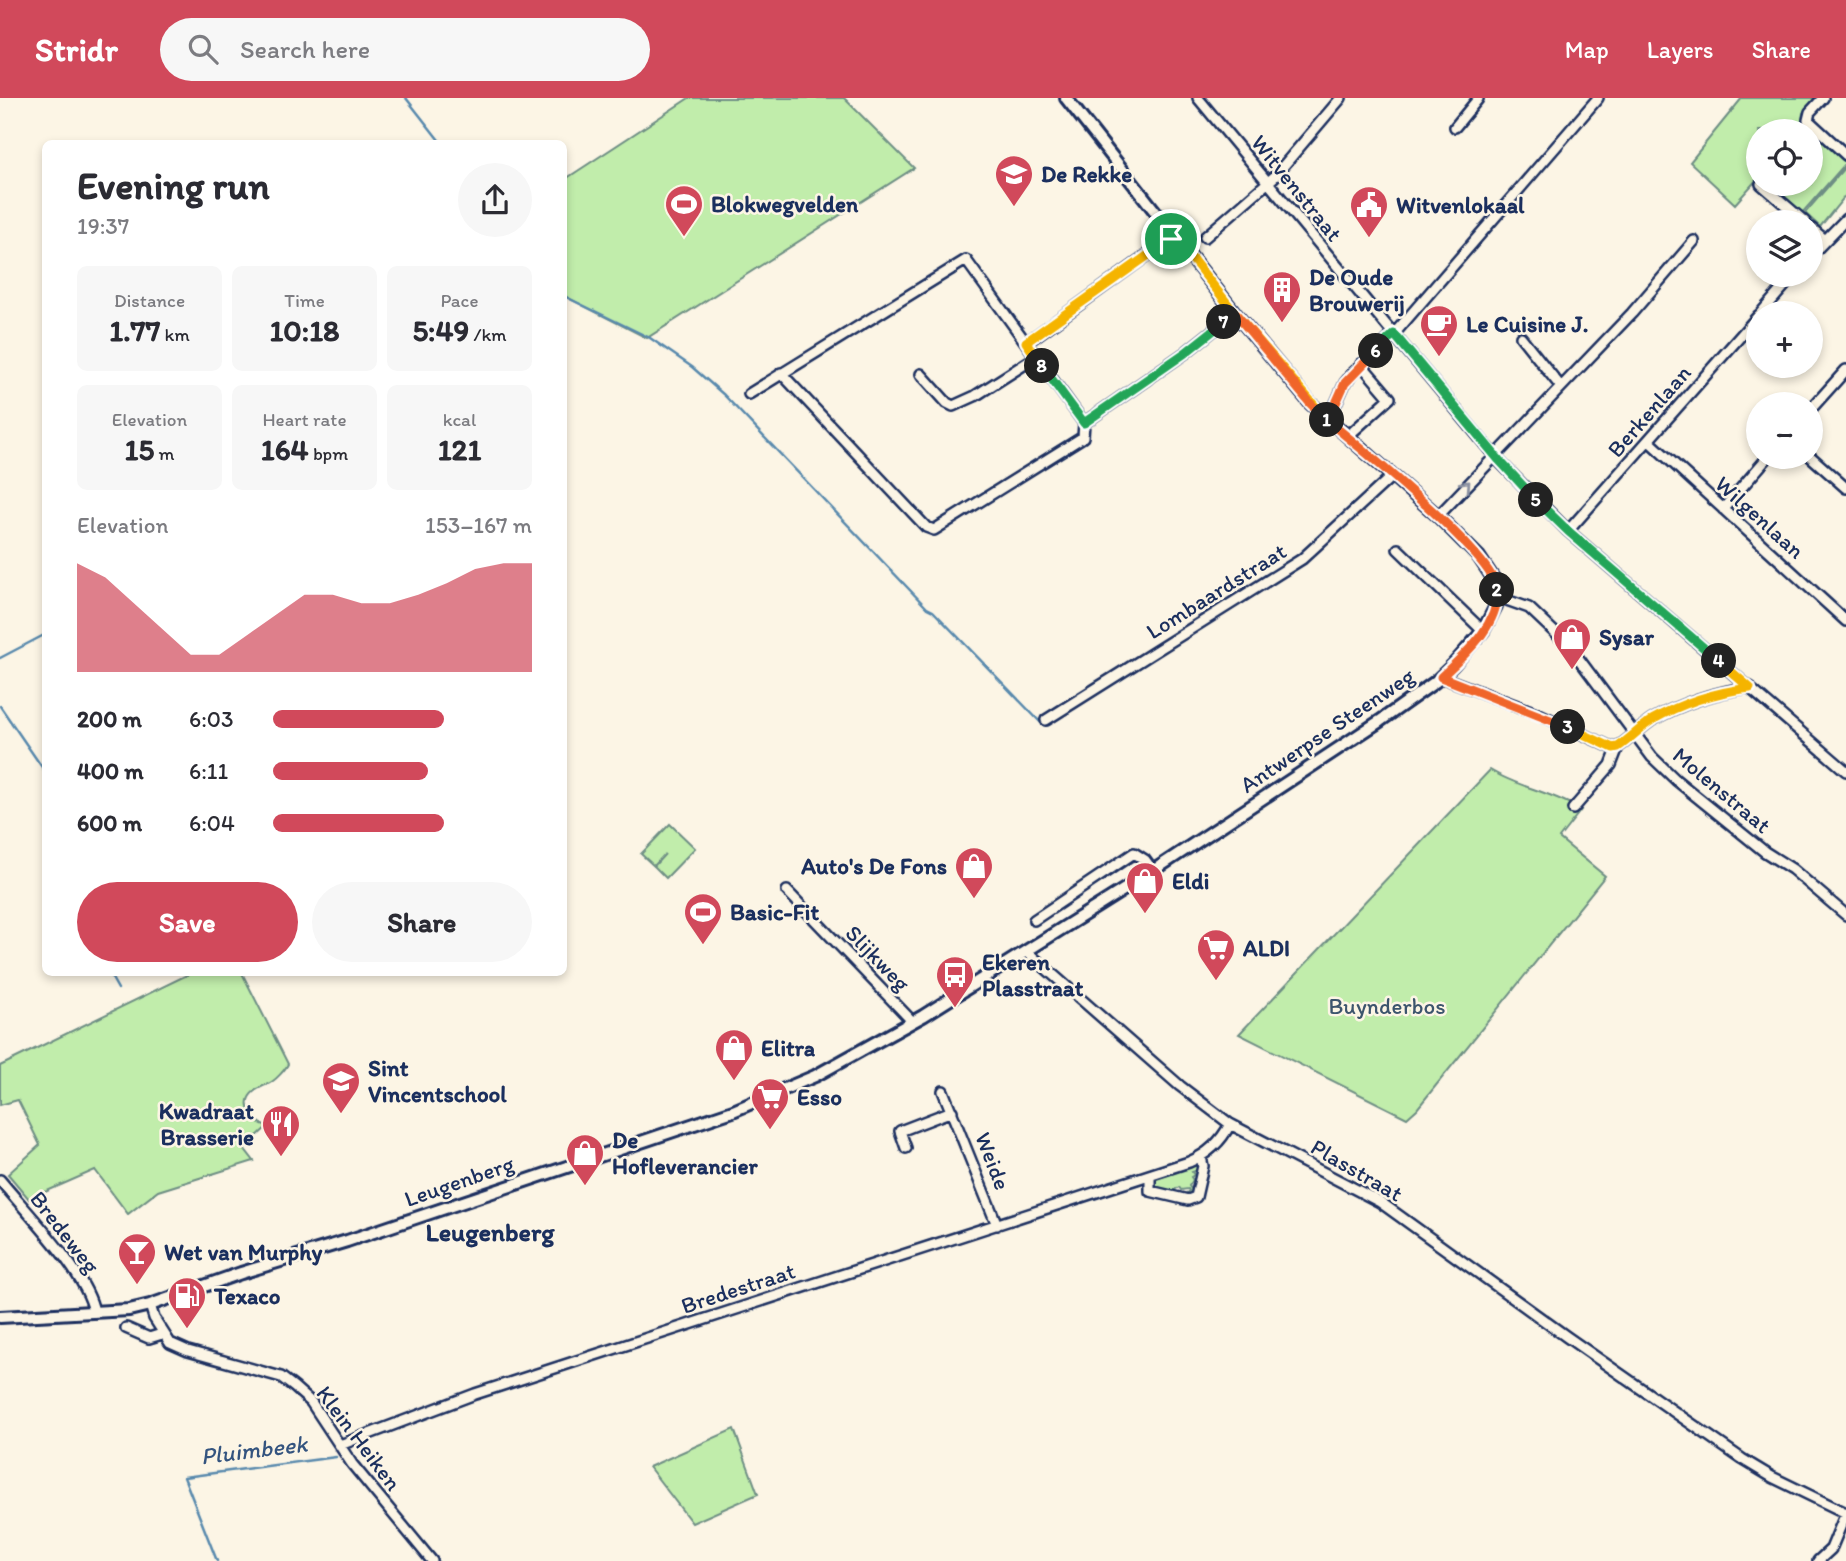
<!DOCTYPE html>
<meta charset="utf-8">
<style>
:root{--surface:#fff;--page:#f7f7f7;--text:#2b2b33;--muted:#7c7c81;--accent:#d1495b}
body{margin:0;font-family:Itim,sans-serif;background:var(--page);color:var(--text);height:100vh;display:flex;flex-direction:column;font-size:26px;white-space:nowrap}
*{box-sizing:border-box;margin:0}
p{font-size:23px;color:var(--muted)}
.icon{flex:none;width:38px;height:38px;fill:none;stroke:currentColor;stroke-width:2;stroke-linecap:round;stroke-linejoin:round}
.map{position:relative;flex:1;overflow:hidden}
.side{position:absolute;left:42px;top:42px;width:525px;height:836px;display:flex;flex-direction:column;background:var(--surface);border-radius:10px;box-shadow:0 4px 10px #0003}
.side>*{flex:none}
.tools{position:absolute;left:1746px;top:21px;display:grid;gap:14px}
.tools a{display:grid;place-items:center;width:77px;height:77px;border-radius:50%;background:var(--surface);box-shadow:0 4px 10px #0003;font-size:35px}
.pin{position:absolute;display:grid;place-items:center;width:60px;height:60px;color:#fff;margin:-30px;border:4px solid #fff;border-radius:50%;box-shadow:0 2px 7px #0007}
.km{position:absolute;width:35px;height:35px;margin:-18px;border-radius:50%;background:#222;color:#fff;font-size:19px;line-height:35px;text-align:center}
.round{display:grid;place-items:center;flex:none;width:74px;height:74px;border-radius:37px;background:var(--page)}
.headline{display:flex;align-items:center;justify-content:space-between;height:119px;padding:0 35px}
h1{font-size:38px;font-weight:700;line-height:52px}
.figures{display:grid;grid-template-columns:repeat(3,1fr);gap:10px;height:119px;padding:7px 35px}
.figures div{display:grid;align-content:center;border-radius:10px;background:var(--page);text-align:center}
.figures b{font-size:30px;font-weight:700}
.figures small{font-size:19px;font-weight:400}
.figures p{font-size:19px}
.chart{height:196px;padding:14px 35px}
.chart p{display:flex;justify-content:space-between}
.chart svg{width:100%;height:126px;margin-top:7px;fill:var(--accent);opacity:.7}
.cta{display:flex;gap:14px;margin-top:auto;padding:14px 35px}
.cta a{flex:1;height:80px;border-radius:42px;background:var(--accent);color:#fff;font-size:28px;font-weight:700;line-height:80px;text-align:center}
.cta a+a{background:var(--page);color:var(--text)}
ul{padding:0 35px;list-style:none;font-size:23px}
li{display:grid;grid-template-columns:112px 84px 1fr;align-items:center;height:52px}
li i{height:18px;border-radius:9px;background:var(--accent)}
header{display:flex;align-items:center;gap:42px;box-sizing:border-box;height:98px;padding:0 35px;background:var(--accent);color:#fff}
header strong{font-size:33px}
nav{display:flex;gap:38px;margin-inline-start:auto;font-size:24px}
.search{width:490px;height:63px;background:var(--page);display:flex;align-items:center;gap:18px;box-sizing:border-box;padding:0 24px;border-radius:38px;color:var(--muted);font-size:26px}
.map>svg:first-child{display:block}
.green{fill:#c1edab;stroke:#6e8e84;stroke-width:2}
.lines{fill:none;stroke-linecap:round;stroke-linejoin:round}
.stream{stroke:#5889ad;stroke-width:2.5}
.minor-casing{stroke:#1b2f5e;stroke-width:14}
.major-casing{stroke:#1b2f5e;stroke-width:16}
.minor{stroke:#fcf5e5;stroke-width:9}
.major{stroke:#fcf5e5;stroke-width:10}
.oneway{stroke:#8c92a2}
.split-1-casing{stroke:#fff;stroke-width:14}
.split-2-casing{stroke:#fff;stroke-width:14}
.split-3-casing{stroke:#fff;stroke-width:14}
.split-4-casing{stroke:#fff;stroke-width:14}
.split-5-casing{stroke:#fff;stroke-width:14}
.split-6-casing{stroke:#fff;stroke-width:14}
.split-7-casing{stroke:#fff;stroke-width:14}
.split-8-casing{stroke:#fff;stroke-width:14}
.split-9-casing{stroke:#fff;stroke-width:14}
.split-1{stroke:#f5b400;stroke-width:9}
.split-2{stroke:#f0652b;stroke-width:9}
.split-3{stroke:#f0652b;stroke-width:9}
.split-4{stroke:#f5b400;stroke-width:9}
.split-5{stroke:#22a559;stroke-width:9}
.split-6{stroke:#22a559;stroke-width:9}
.split-7{stroke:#f0652b;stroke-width:9}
.split-8{stroke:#22a559;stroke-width:9}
.split-9{stroke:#f5b400;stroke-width:9}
.labels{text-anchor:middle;stroke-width:5;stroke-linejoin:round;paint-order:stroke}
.poi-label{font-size:23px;font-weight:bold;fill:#1b2f5e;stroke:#fcf5e5;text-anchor:start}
.street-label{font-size:23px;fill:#1b2f5e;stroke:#fcf5e5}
.park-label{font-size:23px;fill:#3c556d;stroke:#fcf5e5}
.water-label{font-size:24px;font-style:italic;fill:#34547f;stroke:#fcf5e5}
.quarter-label{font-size:26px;font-weight:bold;fill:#1b2f5e;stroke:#fcf5e5}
</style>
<header>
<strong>Stridr</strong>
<div class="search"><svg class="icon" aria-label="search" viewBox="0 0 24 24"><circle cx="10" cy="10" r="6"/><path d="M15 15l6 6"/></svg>Search here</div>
<nav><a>Map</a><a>Layers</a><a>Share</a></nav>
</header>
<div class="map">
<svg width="1846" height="1463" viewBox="0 0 1846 1463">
<rect width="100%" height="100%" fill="#fcf5e5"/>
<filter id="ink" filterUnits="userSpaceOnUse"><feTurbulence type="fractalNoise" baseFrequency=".0143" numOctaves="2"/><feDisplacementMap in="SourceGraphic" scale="14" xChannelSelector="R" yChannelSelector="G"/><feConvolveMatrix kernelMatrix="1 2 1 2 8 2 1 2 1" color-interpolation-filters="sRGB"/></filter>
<g filter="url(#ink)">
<!-- green -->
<path class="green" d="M689 0H844L914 70 647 240 564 198V82Z
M1742 0H1815L1803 15 1802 22 1846 65 1802 115 1769 86H1811V33H1759V79L1735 106 1690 64Z
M1844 70 1846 73V97L1820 129 1805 115Z
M1490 672C1519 690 1553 694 1581 712L1559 740 1605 778 1417 1011 1407 1020 1239 936Z
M670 726 695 750 666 780 654 768 665 756 654 768 641 756Z
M191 875H242L288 966C285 972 275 983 268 986 255 991 242 999 250 1015 254 1023 260 1026 268 1028L244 1050 254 1063 158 1093 128 1116 95 1072 29 1101 8 1076 40 1047 18 1002 0 1007V968Z
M1197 1067 1199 1070 1197 1078 1195 1073 1192 1074 1194 1077 1191 1079 1193 1082 1189 1088 1194 1095 1189 1098 1184 1097 1189 1093 1188 1091 1181 1092 1179 1089 1171 1094 1156 1091 1153 1087 1154 1081Z
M734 1331 758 1396 692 1425 649 1369Z"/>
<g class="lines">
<!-- stream -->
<path class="stream" d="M406 0 442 46
M564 198 650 240 692 269 724 297 927 510 933 513 1043 627
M0 560 46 536
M0 608 46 675
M109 875 118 891
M217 1463 184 1379 336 1359"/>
<defs>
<path id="minor" d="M1198 0 1498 362 1568 433 1846 673
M1823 0 1810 14 1808 22 1846 57
M1455 29 1478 1
M1761 86 1805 124
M1811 130 1825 142
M1205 139 1274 79 1341 0
M1811 157 1846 121
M1761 215 1794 177
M1521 239 1561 289
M1026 245 1174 138
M781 275 926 429 934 432 1083 339 1084 325
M921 276 947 305 953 308 975 298 1036 259
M749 296 966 162 1084 325
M1811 311 1846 272
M1328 323 1345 285 1354 274 1394 236 1598 0
M1084 325 1185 255 1235 215
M1348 338 1390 300 1361 266
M1649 343 1846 523
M1811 359 1846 390
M1723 411 1768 359
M1438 418 1632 215 1694 143
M1568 433 1759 217
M1398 451 1483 533
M1498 499 1529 510 1570 549 1652 659 1676 682 1765 754 1792 771 1846 817
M1441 579 1539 616 1613 650 1618 649C1630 641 1640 630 1652 622 1682 605 1717 594 1750 589
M1046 622 1302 461 1392 378
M1573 711 1611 667 1618 649
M787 793 912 923
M1034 822 1134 755 1145 762 1153 773
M1026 853 1180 988 1230 1026 1380 1104 1567 1239 1742 1361 1772 1379 1846 1415
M943 993 997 1127
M906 1050 900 1033 952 1013
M1150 1077V1093L1188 1102 1196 1099 1203 1068 1201 1059
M0 1082C26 1114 87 1175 94 1214
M150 1207 154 1220 170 1245 188 1253 281 1279 294 1289 311 1304 352 1366 432 1463
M126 1230 149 1240 162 1236
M340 1347 475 1296 1189 1064C1208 1056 1221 1044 1230 1026
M1818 1463 1831 1451 1846 1415"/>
<path id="major" d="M0 1219 129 1212 150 1207 241 1175 347 1143 733 1013 815 978 923 918 1136 784 1380 623 1435 584 1453 567 1483 533 1496 508 1497 486 1479 459 1438 418 1310 305 1235 215 1066 0"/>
</defs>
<!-- minor casing -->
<use href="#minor" class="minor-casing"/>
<!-- major casing -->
<use href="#major" class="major-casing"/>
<!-- minor -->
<use href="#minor" class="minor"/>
<!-- major -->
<use href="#major" class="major"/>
</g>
<!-- one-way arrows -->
<defs><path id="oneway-chevron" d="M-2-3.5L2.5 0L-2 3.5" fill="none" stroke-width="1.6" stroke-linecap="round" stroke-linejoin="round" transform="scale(1.75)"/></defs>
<use class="oneway" href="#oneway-chevron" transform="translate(1466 387) rotate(-47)"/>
</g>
<g class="lines" filter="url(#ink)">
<defs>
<path id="split-1" d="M1171 141 1174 138 1235 215 1327 322"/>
<path id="split-2" d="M1327 322C1358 348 1495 458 1497 492"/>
<path id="split-3" d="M1497 492C1500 527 1464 557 1441 579L1568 629"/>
<path id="split-4" d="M1568 629 1613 650 1618 649C1630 641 1640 630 1652 622 1682 605 1717 594 1750 590L1719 563"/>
<path id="split-5" d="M1536 402 1568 433 1719 563"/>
<path id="split-6" d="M1376 253 1394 236 1499 362 1536 402"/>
<path id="split-7" d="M1224 224 1235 215 1310 305 1328 323 1345 285 1376 253"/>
<path id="split-8" d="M1042 268 1084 325 1185 255 1224 224"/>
<path id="split-9" d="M1042 268 1026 244 1171 141"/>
</defs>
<!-- split-1 casing -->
<use href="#split-1" class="split-1-casing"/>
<!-- split-2 casing -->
<use href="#split-2" class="split-2-casing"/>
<!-- split-3 casing -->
<use href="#split-3" class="split-3-casing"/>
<!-- split-4 casing -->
<use href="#split-4" class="split-4-casing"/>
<!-- split-5 casing -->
<use href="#split-5" class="split-5-casing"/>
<!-- split-6 casing -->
<use href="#split-6" class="split-6-casing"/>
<!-- split-7 casing -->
<use href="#split-7" class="split-7-casing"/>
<!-- split-8 casing -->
<use href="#split-8" class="split-8-casing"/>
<!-- split-9 casing -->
<use href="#split-9" class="split-9-casing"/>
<!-- split-1 -->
<use href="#split-1" class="split-1"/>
<!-- split-2 -->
<use href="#split-2" class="split-2"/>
<!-- split-3 -->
<use href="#split-3" class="split-3"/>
<!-- split-4 -->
<use href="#split-4" class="split-4"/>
<!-- split-5 -->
<use href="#split-5" class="split-5"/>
<!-- split-6 -->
<use href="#split-6" class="split-6"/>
<!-- split-7 -->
<use href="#split-7" class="split-7"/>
<!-- split-8 -->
<use href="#split-8" class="split-8"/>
<!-- split-9 -->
<use href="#split-9" class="split-9"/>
</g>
<!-- icons -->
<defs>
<symbol id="school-pin" viewBox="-11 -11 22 30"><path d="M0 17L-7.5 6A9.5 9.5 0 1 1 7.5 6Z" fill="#d1495b" stroke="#fcf5e5"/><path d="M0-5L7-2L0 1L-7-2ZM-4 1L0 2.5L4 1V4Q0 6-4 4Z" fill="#fff"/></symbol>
<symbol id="stadium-pin" viewBox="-11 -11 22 30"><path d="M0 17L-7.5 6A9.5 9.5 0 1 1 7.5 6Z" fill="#d1495b" stroke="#fcf5e5"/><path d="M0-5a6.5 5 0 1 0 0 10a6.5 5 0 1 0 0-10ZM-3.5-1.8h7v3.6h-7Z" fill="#fff"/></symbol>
<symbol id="civic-pin" viewBox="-11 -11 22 30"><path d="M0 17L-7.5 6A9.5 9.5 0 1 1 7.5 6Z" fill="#d1495b" stroke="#fcf5e5"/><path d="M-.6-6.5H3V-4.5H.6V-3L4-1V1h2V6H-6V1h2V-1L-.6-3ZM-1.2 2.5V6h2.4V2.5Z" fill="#fff"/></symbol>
<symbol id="building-pin" viewBox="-11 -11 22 30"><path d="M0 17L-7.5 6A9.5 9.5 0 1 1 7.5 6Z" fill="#d1495b" stroke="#fcf5e5"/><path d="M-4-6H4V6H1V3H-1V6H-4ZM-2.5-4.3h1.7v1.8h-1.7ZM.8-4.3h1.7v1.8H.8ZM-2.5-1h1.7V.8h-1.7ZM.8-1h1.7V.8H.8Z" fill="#fff"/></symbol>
<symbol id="cafe-pin" viewBox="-11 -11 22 30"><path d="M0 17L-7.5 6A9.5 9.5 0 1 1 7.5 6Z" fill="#d1495b" stroke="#fcf5e5"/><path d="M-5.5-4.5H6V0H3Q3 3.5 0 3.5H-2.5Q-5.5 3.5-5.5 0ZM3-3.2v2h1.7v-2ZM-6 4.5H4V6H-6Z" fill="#fff"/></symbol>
<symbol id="shop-pin" viewBox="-11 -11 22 30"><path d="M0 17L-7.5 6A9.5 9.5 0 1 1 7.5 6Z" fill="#d1495b" stroke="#fcf5e5"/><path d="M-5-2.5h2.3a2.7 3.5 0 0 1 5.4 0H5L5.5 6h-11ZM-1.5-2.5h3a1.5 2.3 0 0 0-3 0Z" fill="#fff"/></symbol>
<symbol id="supermarket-pin" viewBox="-11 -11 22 30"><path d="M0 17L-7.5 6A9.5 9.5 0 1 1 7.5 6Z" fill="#d1495b" stroke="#fcf5e5"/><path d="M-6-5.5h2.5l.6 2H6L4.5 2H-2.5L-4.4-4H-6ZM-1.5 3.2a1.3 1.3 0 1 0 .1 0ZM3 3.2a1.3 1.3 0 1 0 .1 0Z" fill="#fff"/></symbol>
<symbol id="bus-pin" viewBox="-11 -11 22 30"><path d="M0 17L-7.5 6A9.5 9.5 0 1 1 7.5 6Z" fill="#d1495b" stroke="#fcf5e5"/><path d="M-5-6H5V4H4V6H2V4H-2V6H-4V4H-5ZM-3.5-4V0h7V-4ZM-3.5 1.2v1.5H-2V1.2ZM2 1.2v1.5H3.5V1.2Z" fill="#fff"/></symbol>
<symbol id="restaurant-pin" viewBox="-11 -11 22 30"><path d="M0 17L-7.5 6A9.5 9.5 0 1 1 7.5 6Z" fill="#d1495b" stroke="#fcf5e5"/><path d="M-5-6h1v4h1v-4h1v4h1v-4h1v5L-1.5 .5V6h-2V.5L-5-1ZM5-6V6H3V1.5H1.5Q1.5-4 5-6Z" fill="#fff"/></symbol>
<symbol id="bar-pin" viewBox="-11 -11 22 30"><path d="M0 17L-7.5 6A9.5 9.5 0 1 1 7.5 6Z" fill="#d1495b" stroke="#fcf5e5"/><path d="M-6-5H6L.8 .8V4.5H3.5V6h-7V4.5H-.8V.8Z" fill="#fff"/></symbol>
<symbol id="fuel-pin" viewBox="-11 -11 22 30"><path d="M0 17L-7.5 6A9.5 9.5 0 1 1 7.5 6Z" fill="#d1495b" stroke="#fcf5e5"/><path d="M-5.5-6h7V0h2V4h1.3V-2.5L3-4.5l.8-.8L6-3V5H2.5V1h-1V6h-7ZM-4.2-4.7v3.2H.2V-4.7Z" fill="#fff"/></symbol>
</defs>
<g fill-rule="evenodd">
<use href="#school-pin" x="992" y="54" width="44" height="60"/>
<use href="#stadium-pin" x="662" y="84" width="44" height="60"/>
<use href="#civic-pin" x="1347" y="85" width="44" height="60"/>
<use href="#building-pin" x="1260" y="170" width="44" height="60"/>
<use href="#cafe-pin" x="1417" y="204" width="44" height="60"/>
<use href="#shop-pin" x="1550" y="517" width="44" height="60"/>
<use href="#shop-pin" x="952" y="746" width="44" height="60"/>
<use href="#shop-pin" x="1123" y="761" width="44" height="60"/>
<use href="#stadium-pin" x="681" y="792" width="44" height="60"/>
<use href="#supermarket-pin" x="1194" y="828" width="44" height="60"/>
<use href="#bus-pin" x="933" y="855" width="44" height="60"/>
<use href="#shop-pin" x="712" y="928" width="44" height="60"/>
<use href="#school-pin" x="319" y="961" width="44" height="60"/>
<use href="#supermarket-pin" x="748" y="977" width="44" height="60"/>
<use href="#restaurant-pin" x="259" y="1004" width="44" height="60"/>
<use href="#shop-pin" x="563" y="1033" width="44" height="60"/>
<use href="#bar-pin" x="115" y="1132" width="44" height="60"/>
<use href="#fuel-pin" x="165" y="1176" width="44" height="60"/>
</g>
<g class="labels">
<!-- poi labels -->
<g class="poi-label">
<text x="1041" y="84">De Rekke</text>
<text x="711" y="114">Blokwegvelden</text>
<text x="1396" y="115">Witvenlokaal</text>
<text x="1309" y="187">De Oude<tspan x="1309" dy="26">Brouwerij</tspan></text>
<text x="1466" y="234">Le Cuisine J.</text>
<text x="1599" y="547">Sysar</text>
<text x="947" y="776" text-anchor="end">Auto's De Fons</text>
<text x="1172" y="791">Eldi</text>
<text x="730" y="822">Basic-Fit</text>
<text x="1243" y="858">ALDI</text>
<text x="982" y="872">Ekeren<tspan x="982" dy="26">Plasstraat</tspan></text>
<text x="761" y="958">Elitra</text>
<text x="368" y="978">Sint<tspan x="368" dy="26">Vincentschool</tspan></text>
<text x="797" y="1007">Esso</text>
<text x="254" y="1021" text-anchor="end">Kwadraat<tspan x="254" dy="26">Brasserie</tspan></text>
<text x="612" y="1050">De<tspan x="612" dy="26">Hofleverancier</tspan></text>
<text x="164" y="1162">Wet van Murphy</text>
<text x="214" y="1206">Texaco</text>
</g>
<!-- street labels -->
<g class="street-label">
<text transform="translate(1297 90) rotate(51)" y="8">Witvenstraat</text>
<text transform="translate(1649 313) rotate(-49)" y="8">Berkenlaan</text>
<text transform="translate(1760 419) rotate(42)" y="8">Wilgenlaan</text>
<text transform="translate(1216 493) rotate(-32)" y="8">Lombaardstraat</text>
<text transform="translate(1327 632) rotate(-34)" y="8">Antwerpse Steenweg</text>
<text transform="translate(1722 692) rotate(40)" y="8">Molenstraat</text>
<text transform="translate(878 860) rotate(46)" y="8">Slijkweg</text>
<text transform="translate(993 1063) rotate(69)" y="8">Weide</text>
<text transform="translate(1357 1072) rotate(30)" y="8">Plasstraat</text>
<text transform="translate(459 1083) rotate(-19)" y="8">Leugenberg</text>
<text transform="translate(65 1134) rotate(52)" y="8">Bredeweg</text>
<text transform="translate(738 1190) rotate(-18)" y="8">Bredestraat</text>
<text transform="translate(359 1340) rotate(53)" y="8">Klein Heiken</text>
</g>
<!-- park labels -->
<g class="park-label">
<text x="1387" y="916">Buynderbos</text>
</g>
<!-- water labels -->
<g class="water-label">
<text transform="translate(254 1352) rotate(-7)" y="8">Pluimbeek</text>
</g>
<!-- quarter labels -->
<g class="quarter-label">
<text x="490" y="1143">Leugenberg</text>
</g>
</g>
</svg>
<div class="tools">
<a><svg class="icon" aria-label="locate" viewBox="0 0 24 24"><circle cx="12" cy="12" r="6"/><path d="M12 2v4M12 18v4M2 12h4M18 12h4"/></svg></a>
<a><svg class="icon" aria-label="layers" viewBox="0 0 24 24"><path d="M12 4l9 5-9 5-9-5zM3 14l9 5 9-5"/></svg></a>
<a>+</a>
<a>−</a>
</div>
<div class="pin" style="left:1171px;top:141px;background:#1e9e55"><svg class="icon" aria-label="arrive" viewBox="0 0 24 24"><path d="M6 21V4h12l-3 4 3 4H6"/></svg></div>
<b class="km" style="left:1327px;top:322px">1</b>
<b class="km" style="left:1497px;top:492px">2</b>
<b class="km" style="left:1568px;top:629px">3</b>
<b class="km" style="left:1719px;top:563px">4</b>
<b class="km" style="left:1536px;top:402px">5</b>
<b class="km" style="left:1376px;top:253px">6</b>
<b class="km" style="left:1224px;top:224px">7</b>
<b class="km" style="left:1042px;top:268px">8</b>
<section class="side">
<div class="headline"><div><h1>Evening run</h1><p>19:37</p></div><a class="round"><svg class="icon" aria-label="share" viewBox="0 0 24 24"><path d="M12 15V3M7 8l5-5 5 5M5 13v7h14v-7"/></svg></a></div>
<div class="figures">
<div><p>Distance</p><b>1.77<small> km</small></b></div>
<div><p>Time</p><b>10:18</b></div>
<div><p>Pace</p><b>5:49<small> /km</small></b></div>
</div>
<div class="figures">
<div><p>Elevation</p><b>15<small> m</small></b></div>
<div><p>Heart rate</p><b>164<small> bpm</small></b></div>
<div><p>kcal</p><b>121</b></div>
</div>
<div class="chart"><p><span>Elevation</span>153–167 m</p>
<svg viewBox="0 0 160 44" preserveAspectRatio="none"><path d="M0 44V6L10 11L20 20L30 29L40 38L50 38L60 31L70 24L80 17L90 17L100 20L110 20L120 17L130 13L140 8L150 6L160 6V44z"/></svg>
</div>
<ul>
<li><b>200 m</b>6:03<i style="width:66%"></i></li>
<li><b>400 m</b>6:11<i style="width:60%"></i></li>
<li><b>600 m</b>6:04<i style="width:66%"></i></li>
</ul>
<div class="cta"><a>Save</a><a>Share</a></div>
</section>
</div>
